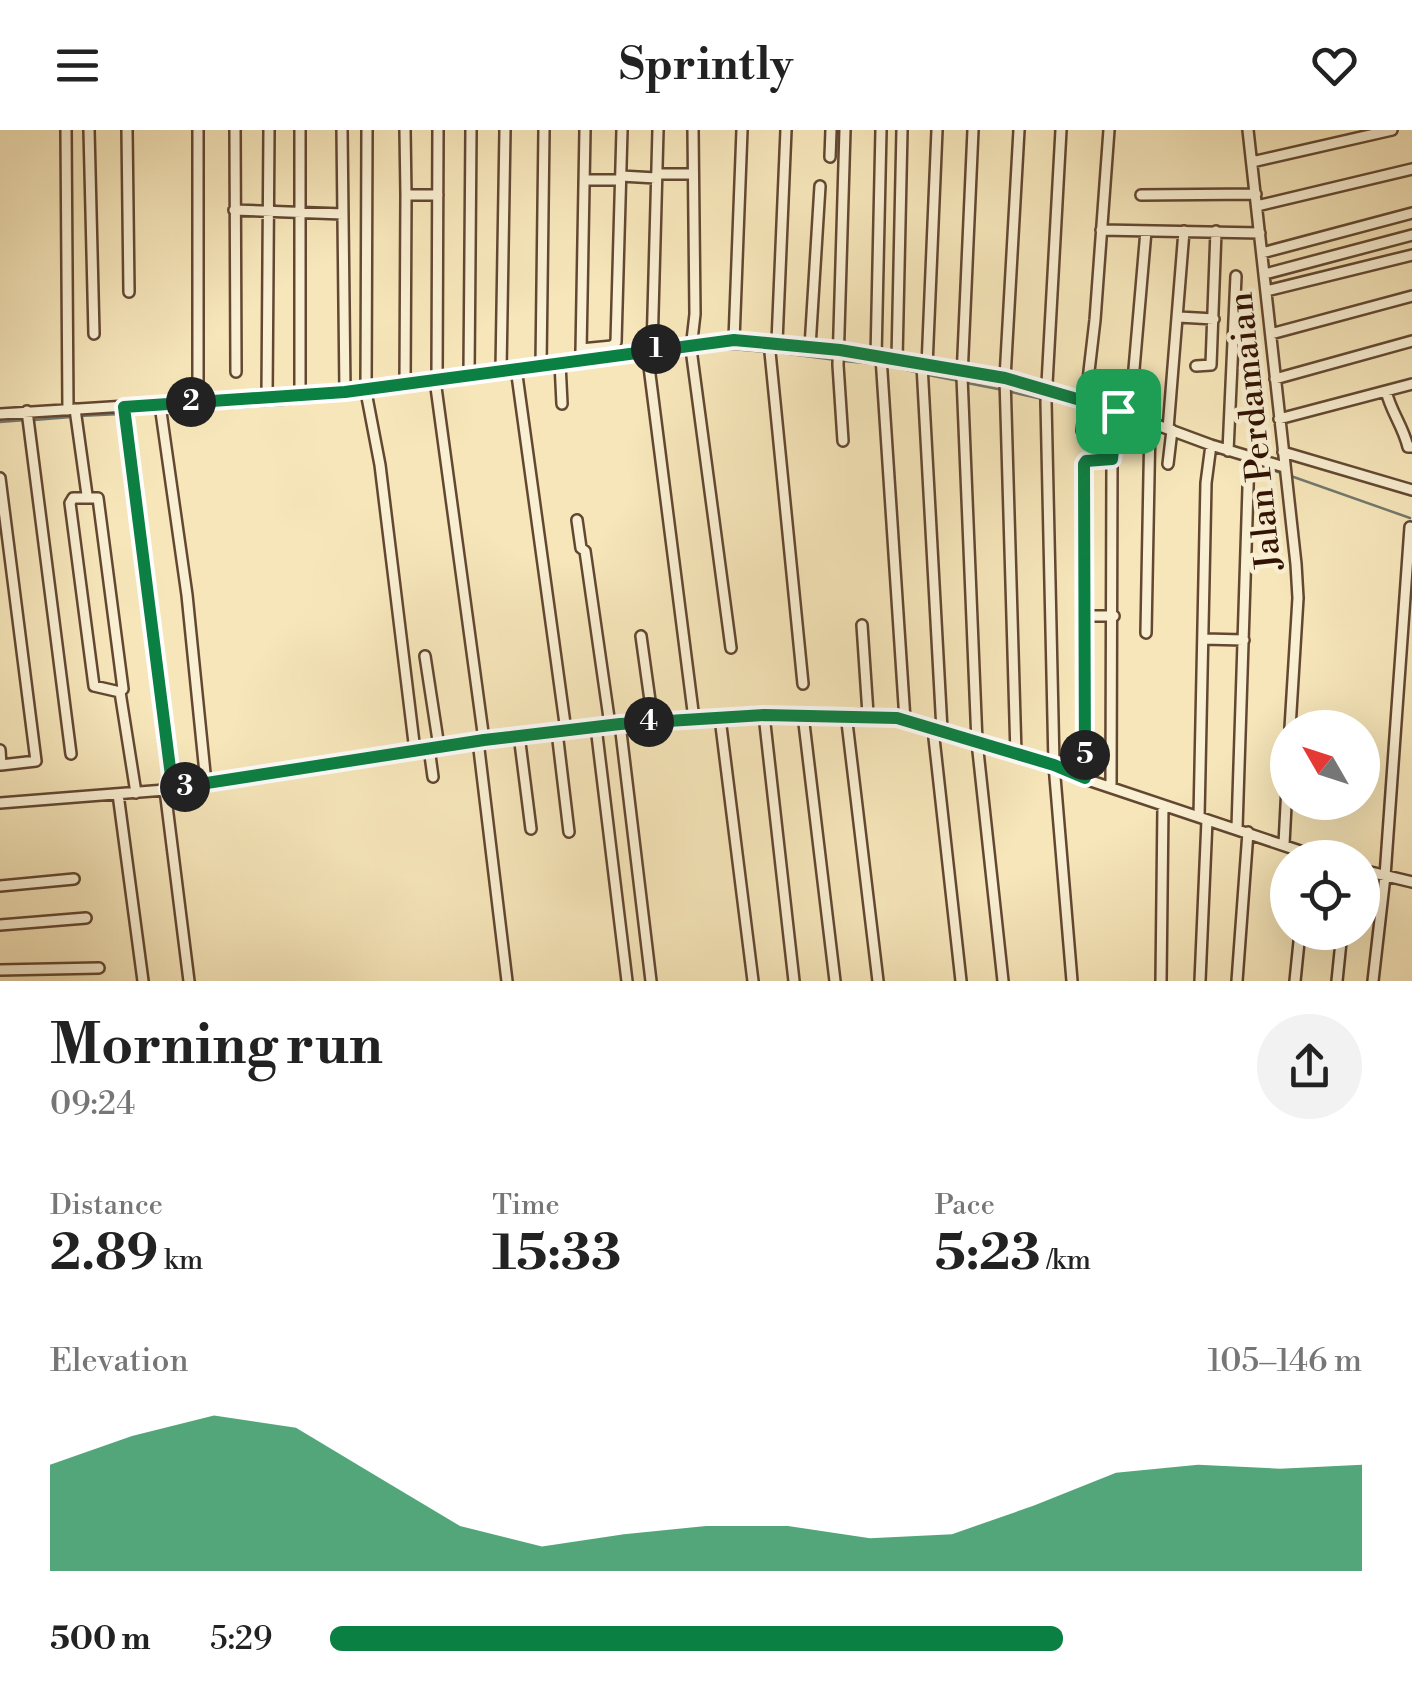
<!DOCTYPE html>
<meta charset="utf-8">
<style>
:root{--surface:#fff;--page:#f2f2f2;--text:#222;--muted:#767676;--accent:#0b8043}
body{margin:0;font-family:"Libre Bodoni",serif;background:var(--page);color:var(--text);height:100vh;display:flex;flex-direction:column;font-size:38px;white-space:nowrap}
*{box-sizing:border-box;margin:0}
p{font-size:32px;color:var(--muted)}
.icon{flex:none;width:55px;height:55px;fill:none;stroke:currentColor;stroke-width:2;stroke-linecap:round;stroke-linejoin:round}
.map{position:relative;height:851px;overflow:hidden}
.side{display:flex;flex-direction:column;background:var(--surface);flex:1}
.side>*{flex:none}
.needle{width:65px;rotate:309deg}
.buttons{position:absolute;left:1270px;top:580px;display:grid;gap:20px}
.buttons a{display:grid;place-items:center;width:110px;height:110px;border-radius:50%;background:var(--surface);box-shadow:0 10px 40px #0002;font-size:50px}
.pin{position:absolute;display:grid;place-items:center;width:85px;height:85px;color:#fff;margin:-42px;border-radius:20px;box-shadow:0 5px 15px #0006}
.km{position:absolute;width:50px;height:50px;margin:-25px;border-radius:50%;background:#222;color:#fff;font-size:28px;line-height:50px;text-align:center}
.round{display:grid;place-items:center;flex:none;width:105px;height:105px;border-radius:52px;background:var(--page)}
.headline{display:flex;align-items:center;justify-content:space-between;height:170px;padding:0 50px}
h1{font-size:55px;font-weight:700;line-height:75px}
.figures{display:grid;grid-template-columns:repeat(3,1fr);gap:15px;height:170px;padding:10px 50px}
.figures div{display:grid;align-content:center}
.figures b{font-size:50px;font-weight:700}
.figures small{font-size:28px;font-weight:400}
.figures p{font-size:28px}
.chart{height:280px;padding:20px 50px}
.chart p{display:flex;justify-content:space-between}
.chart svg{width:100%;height:180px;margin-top:10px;fill:var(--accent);opacity:.7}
ul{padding:0 50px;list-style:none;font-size:32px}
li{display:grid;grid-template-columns:160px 120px 1fr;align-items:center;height:75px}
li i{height:25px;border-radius:12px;background:var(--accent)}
header{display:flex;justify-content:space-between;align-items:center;height:130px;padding:0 50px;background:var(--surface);font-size:45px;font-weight:700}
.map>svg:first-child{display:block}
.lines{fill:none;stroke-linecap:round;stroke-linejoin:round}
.stream{stroke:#72796e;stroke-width:2.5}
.minor-casing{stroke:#624731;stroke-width:14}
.minor{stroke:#f9efd2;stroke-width:9}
.route-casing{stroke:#fff;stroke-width:20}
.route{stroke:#0b8043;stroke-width:12}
.labels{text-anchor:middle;stroke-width:9;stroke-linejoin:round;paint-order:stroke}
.street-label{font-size:35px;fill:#311203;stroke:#f9efd2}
</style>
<header><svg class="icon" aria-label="menu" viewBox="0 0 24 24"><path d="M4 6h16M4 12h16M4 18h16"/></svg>Sprintly<svg class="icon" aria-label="heart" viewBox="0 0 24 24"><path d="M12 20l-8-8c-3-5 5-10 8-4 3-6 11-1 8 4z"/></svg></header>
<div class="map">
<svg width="1412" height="851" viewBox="0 0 1412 851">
<rect width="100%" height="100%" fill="#f6e6ba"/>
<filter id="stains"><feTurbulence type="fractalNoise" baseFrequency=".002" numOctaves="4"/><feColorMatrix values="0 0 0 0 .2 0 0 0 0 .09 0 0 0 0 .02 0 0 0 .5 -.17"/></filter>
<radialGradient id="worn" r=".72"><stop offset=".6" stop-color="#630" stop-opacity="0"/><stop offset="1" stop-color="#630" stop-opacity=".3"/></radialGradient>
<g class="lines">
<!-- stream -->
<path class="stream" d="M695 222 732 219 766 222
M774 222 836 230
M650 228 687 223
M844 231 876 234
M884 235 920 243
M566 239 642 229
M928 245 959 251
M522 246 558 240
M967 253 1003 260
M1011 262 1042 269
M1050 270 1081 279
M1089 281 1167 304
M164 282 283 275 514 247
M129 283 156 282
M79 286 121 284
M34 290 71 287
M0 292 26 290
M1175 307 1191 312
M1227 324 1281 343
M1288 345 1410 388"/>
<defs>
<path id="minor" d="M66 0 68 280
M89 0 94 204
M127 0 129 162
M198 0V272
M235 0 236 242
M300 0V266
M342 0 345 262
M367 0 366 262 380 335 415 621
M405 0 406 65H438
M693 0 695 184 691 219 731 518
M973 0 962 247 977 612 1003 851
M1061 0 1046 272 1054 635 1072 851
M1248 0 1296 434 1298 468 1290 598
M830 27 831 0
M1252 32 1392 0
M657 44H692
M621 46 656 48
M585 50H620
M1141 65 1256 64
M1257 76 1412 39
M234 80 343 84
M1101 100 1260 103
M1262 123 1412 83
M1265 144 1412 105
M1266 161 1412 125
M1179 187 1214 189
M1271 204 1412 166
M734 210 742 0
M769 212 803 554
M777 212 786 0
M810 217 820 56
M581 219 612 216 616 212 622 0
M652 220 658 0
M647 221 694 589
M581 222 585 0
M876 227 881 0
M881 227 905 590
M897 229 902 0
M560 233 562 274
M541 235 544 0
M922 235 942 600
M927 236 937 0
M1196 236 1211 235 1216 101
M516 238 566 601
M501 240 505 0
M469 244 471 0
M1275 249 1412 211
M435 250 484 610
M437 250 438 0
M405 254 406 65
M1386 261C1391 282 1403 296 1408 317H1412
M267 267 269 0
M160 275 187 465 206 653
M124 277 171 646 168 659
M75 279 87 365
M27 281 71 624
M0 284 345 262 679 216 734 210 777 212 1005 248 1130 285 1211 315 1284 337
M1130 285 1146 101
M1279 289 1412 254
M1168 299 1184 101
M1082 301 1095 190 1109 0
M843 311 838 235 845 0
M1228 321 1236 146
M1283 322 1412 360
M1168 334 1172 300
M0 348 36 631 1 635 0 620
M577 390 581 418 585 421 610 595
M1084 486H1114
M862 495 868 584
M1146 503 1150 293
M641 506 653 592
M1204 509 1244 510
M425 526 439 617
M120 562 94 556 70 373 73 368H98L123 559 120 562 136 663
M846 584 878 851
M764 585 794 851
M803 585 835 851
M720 588 753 851
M620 594 651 851
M596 597 627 851
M933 599 961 851
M557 602 569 702
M519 605 531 699
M478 611 507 851
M429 618 433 647
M1016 624 1005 248 1019 0
M1085 649 1084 334 1086 331 1112 329
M1111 657 1112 329 1117 281
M165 660 189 851
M118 664 143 851
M0 673 165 660 519 605 620 594 764 585 868 584 897 588 1054 635 1085 649 1321 728
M1199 687 1206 353 1211 315
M1237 698 1249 327
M1284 714 1288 637
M1362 740 1412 752
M0 756 74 749
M0 795 86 788
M0 840 99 838
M1161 851 1163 675
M1200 851 1207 690
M1237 851 1248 702
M1295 851 1300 802
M1337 851 1342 802
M1373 851 1385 746 1410 397"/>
</defs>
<!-- minor casing -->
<use href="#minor" class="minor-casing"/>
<!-- minor -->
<use href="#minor" class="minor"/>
</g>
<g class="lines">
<defs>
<path id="route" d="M734 210 840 220 1005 248 1118 281 1112 329 1086 331 1084 334 1085 648 1054 635 897 588 764 585 620 594 484 610 168 659 171 646 124 277 345 262Z"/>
</defs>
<!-- route casing -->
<use href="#route" class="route-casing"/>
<!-- route -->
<use href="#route" class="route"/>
</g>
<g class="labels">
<!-- street labels -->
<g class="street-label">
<text transform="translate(1254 301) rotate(-96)" y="12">Jalan Perdamaian</text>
</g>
</g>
<rect width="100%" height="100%" filter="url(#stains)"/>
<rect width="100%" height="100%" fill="url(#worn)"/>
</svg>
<div class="buttons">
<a><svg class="needle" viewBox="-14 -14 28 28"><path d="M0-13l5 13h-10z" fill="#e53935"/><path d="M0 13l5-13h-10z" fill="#767676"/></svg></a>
<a><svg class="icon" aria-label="locate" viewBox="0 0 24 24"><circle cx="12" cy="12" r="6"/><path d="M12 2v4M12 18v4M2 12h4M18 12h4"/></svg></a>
</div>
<div class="pin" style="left:1118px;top:281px;background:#1e9e55"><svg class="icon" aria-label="arrive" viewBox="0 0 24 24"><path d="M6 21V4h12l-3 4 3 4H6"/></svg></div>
<b class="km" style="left:656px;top:219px">1</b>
<b class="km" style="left:191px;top:272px">2</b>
<b class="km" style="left:185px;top:657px">3</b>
<b class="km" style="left:649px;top:592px">4</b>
<b class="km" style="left:1085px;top:625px">5</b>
</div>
<section class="side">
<div class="headline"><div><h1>Morning run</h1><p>09:24</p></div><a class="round"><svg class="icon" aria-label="share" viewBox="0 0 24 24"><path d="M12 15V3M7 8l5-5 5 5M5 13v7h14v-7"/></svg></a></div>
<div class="figures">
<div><p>Distance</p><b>2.89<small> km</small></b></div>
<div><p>Time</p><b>15:33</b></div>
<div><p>Pace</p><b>5:23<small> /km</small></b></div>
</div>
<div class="chart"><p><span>Elevation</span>105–146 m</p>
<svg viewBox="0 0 160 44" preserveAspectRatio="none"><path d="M0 44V18L10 11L20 6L30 9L40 21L50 33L60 38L70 35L80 33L90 33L100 36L110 35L120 28L130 20L140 18L150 19L160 18V44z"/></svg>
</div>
<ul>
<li><b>500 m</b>5:29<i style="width:71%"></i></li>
</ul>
</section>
